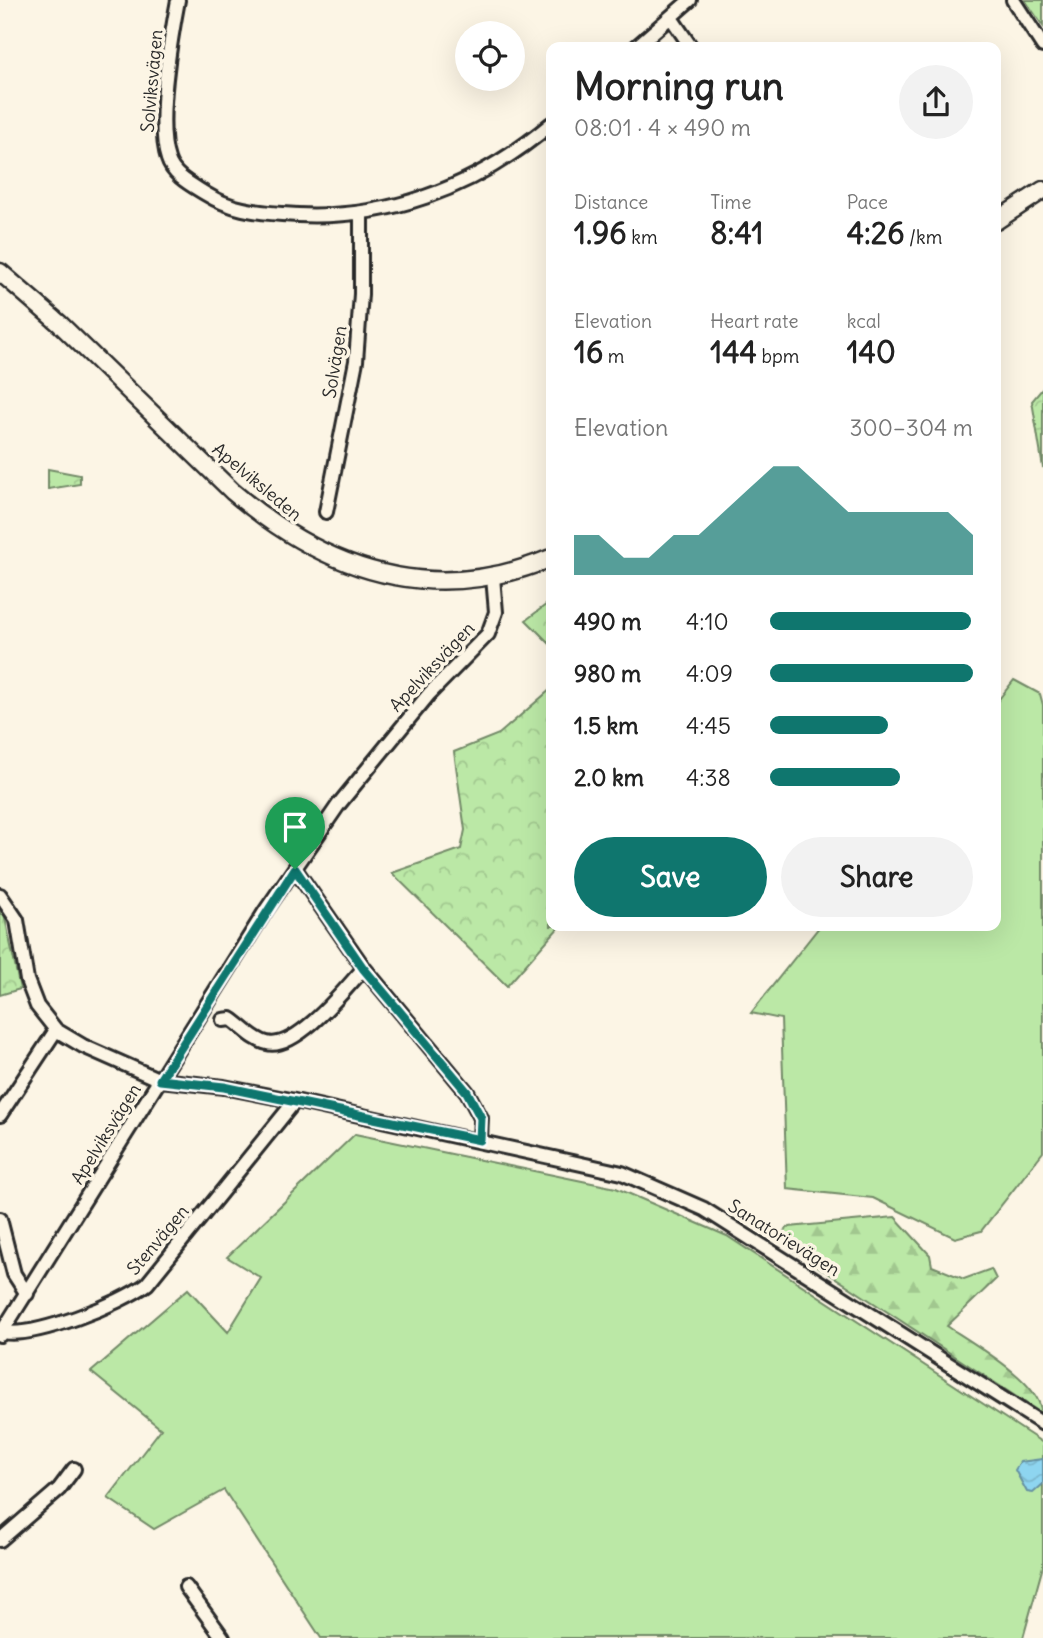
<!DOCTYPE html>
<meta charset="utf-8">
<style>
:root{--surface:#fff;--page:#f2f2f2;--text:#222;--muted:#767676;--accent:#0f766e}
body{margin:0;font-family:Delius,sans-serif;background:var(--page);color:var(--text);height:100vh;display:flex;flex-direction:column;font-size:26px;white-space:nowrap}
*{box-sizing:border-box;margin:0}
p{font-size:23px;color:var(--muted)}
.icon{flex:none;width:38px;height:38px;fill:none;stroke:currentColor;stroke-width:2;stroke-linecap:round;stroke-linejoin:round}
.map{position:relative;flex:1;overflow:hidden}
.side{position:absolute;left:546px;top:42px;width:455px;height:889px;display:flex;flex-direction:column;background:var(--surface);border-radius:14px;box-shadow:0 7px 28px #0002}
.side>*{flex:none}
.controls{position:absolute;left:455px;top:21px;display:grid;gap:14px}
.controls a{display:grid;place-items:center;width:70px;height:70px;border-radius:50%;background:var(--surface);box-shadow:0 7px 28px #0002;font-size:35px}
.pin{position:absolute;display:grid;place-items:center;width:60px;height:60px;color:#fff;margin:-72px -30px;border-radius:50% 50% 50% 0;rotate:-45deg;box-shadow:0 0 7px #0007}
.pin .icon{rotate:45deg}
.round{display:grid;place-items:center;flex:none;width:74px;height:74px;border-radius:37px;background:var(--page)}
.headline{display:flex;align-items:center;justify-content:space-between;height:119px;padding:0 28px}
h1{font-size:38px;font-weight:700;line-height:52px}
.figures{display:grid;grid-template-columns:repeat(3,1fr);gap:10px;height:119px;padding:7px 28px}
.figures div{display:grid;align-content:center}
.figures b{font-size:30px;font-weight:700}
.figures small{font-size:19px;font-weight:400}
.figures p{font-size:19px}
.chart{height:196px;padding:14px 28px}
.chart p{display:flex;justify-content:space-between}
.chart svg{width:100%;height:126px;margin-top:7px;fill:var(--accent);opacity:.7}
.primary-button{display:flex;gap:14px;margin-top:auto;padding:14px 28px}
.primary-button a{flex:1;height:80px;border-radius:42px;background:var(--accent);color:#fff;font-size:28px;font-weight:700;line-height:80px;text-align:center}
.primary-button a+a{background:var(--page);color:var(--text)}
ul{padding:0 28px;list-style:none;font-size:23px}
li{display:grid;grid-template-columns:112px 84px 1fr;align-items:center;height:52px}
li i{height:18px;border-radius:9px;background:var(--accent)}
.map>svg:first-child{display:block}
.grass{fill:#bbe8a6;stroke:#738a68;stroke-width:2}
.forest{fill:url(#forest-firs);stroke:#738a68;stroke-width:2}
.park{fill:url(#park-crowns);stroke:#738a68;stroke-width:2}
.water{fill:url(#water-waves);stroke:#6691a1;stroke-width:2}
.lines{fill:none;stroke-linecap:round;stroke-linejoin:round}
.minor-casing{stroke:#2b2b2b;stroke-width:18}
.tertiary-casing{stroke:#2b2b2b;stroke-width:21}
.minor{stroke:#fcf5e5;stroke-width:12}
.tertiary{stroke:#fcf5e5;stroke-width:16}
.route-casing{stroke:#fff;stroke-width:14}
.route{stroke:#0f766e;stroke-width:9}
.labels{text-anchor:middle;stroke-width:7;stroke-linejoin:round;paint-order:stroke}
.street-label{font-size:18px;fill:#2b2b2b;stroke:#fcf5e5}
</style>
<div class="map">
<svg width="1043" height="1638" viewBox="0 0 1043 1638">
<defs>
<pattern id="forest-firs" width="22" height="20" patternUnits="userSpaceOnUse" patternTransform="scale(1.75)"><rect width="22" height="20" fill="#bbe8a6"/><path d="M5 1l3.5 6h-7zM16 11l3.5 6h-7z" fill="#a1c78f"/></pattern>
<pattern id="park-crowns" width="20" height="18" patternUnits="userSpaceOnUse" patternTransform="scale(1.75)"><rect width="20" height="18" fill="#bbe8a6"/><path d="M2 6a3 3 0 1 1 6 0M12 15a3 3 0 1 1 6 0" fill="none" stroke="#a1c78f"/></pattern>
<pattern id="water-waves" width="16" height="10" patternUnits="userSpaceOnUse" patternTransform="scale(1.75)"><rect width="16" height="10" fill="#8ed5f0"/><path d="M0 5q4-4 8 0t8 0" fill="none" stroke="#7bb7ce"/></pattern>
</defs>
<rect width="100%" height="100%" fill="#fcf5e5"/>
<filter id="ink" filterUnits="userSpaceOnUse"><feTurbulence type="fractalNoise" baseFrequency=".0143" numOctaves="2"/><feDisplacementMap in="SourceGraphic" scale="14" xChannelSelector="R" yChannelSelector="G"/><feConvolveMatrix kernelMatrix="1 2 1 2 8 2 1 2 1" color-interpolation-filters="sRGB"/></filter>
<g filter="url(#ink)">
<!-- grass -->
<path class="grass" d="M1025 0H1043V26Z
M1014 680 1040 694 1043 705V1152L981 1231 955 1238 873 1198 787 1189 781 1019 751 1013 820 926H996V703Z
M355 1134 616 1188 727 1236 1043 1443V1566L1023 1638H321L224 1490 154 1529 108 1498 161 1429 91 1372 188 1289 228 1332 261 1278 227 1257Z"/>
<!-- forest -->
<path class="forest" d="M895 1217 930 1255 932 1266 964 1279 991 1269 996 1279 947 1326C969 1341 1043 1383 1041 1413L775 1238 789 1227Z"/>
<!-- park -->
<path class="park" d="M1043 388V468L1032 401Z
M48 469 80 475V484L48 489Z
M551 601V645L526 620Z
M551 689V926H560L507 986 392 873 461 849 465 830 454 752 499 734Z
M0 908 4 913 20 989 0 995Z"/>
<!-- water -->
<path class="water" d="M1043 1459V1484L1033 1493 1027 1492 1015 1470 1020 1462Z"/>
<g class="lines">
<defs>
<path id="minor" d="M178 0C171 37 156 124 168 159 173 176 192 185 206 194 230 209 254 212 282 214 383 223 474 189 551 124
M1013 0 1043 46
M672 19 691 47
M636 47 690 0
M326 512 356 361 361 294V215
M295 869 364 968 467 1092 481 1118 480 1140
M0 895 17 920 27 980 37 1006 56 1030 83 1046 160 1080 224 1087 295 1101 622 1173 704 1209 1043 1424
M223 1020 231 1019C242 1026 253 1040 267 1043 296 1051 346 988 364 968
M0 1115 56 1030
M0 1219 14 1274 27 1294
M3 1332C35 1338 120 1304 147 1284L295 1101
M0 1335 266 910 339 804 429 694 488 634 496 612 493 577
M0 1540 59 1489 74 1469
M186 1587 223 1638"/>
<path id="tertiary" d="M996 221 1043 190
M0 272 60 324 233 492C327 572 433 607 551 558"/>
</defs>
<!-- minor casing -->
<use href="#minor" class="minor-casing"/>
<!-- tertiary casing -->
<use href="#tertiary" class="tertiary-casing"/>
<!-- minor -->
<use href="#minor" class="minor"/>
<!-- tertiary -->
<use href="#tertiary" class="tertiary"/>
</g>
</g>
<g class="lines" filter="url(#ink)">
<defs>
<path id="route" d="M295 869 363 968 467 1092 481 1118 480 1140 224 1087 160 1080Z"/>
</defs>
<!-- route casing -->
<use href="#route" class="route-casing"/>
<!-- route -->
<use href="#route" class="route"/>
</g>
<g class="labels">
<!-- street labels -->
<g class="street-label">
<text transform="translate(152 81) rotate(-85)" y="6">Solviksvägen</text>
<text transform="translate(335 362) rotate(-81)" y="6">Solvägen</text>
<text transform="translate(257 482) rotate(40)" y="6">Apelviksleden</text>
<text transform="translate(432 667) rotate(-47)" y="6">Apelviksvägen</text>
<text transform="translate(106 1134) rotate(-58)" y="6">Apelviksvägen</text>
<text transform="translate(784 1238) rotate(32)" y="6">Sanatorievägen</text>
<text transform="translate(158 1240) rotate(-50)" y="6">Stenvägen</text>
</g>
</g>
</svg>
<div class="controls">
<a><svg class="icon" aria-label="locate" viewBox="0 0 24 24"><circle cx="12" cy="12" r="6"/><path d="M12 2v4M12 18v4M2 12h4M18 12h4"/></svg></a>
</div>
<div class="pin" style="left:295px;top:869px;background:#1e9e55"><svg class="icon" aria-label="arrive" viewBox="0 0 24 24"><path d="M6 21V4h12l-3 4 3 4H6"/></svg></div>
<section class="side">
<div class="headline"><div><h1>Morning run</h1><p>08:01 · 4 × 490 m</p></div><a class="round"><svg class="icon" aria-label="share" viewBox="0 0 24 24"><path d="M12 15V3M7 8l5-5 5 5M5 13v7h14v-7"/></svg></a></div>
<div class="figures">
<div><p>Distance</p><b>1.96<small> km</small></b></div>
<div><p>Time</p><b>8:41</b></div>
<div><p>Pace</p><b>4:26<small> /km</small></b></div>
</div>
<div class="figures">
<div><p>Elevation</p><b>16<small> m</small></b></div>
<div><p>Heart rate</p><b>144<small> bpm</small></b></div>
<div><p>kcal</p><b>140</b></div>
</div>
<div class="chart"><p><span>Elevation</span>300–304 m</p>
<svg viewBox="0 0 160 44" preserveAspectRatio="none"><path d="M0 44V30L10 30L20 38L30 38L40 30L50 30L60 22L70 14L80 6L90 6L100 14L110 22L120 22L130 22L140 22L150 22L160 30V44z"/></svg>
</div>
<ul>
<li><b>490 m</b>4:10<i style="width:99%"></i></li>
<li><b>980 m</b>4:09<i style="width:100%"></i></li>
<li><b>1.5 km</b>4:45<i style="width:58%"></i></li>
<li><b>2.0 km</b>4:38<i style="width:64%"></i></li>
</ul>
<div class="primary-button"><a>Save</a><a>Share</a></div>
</section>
</div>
